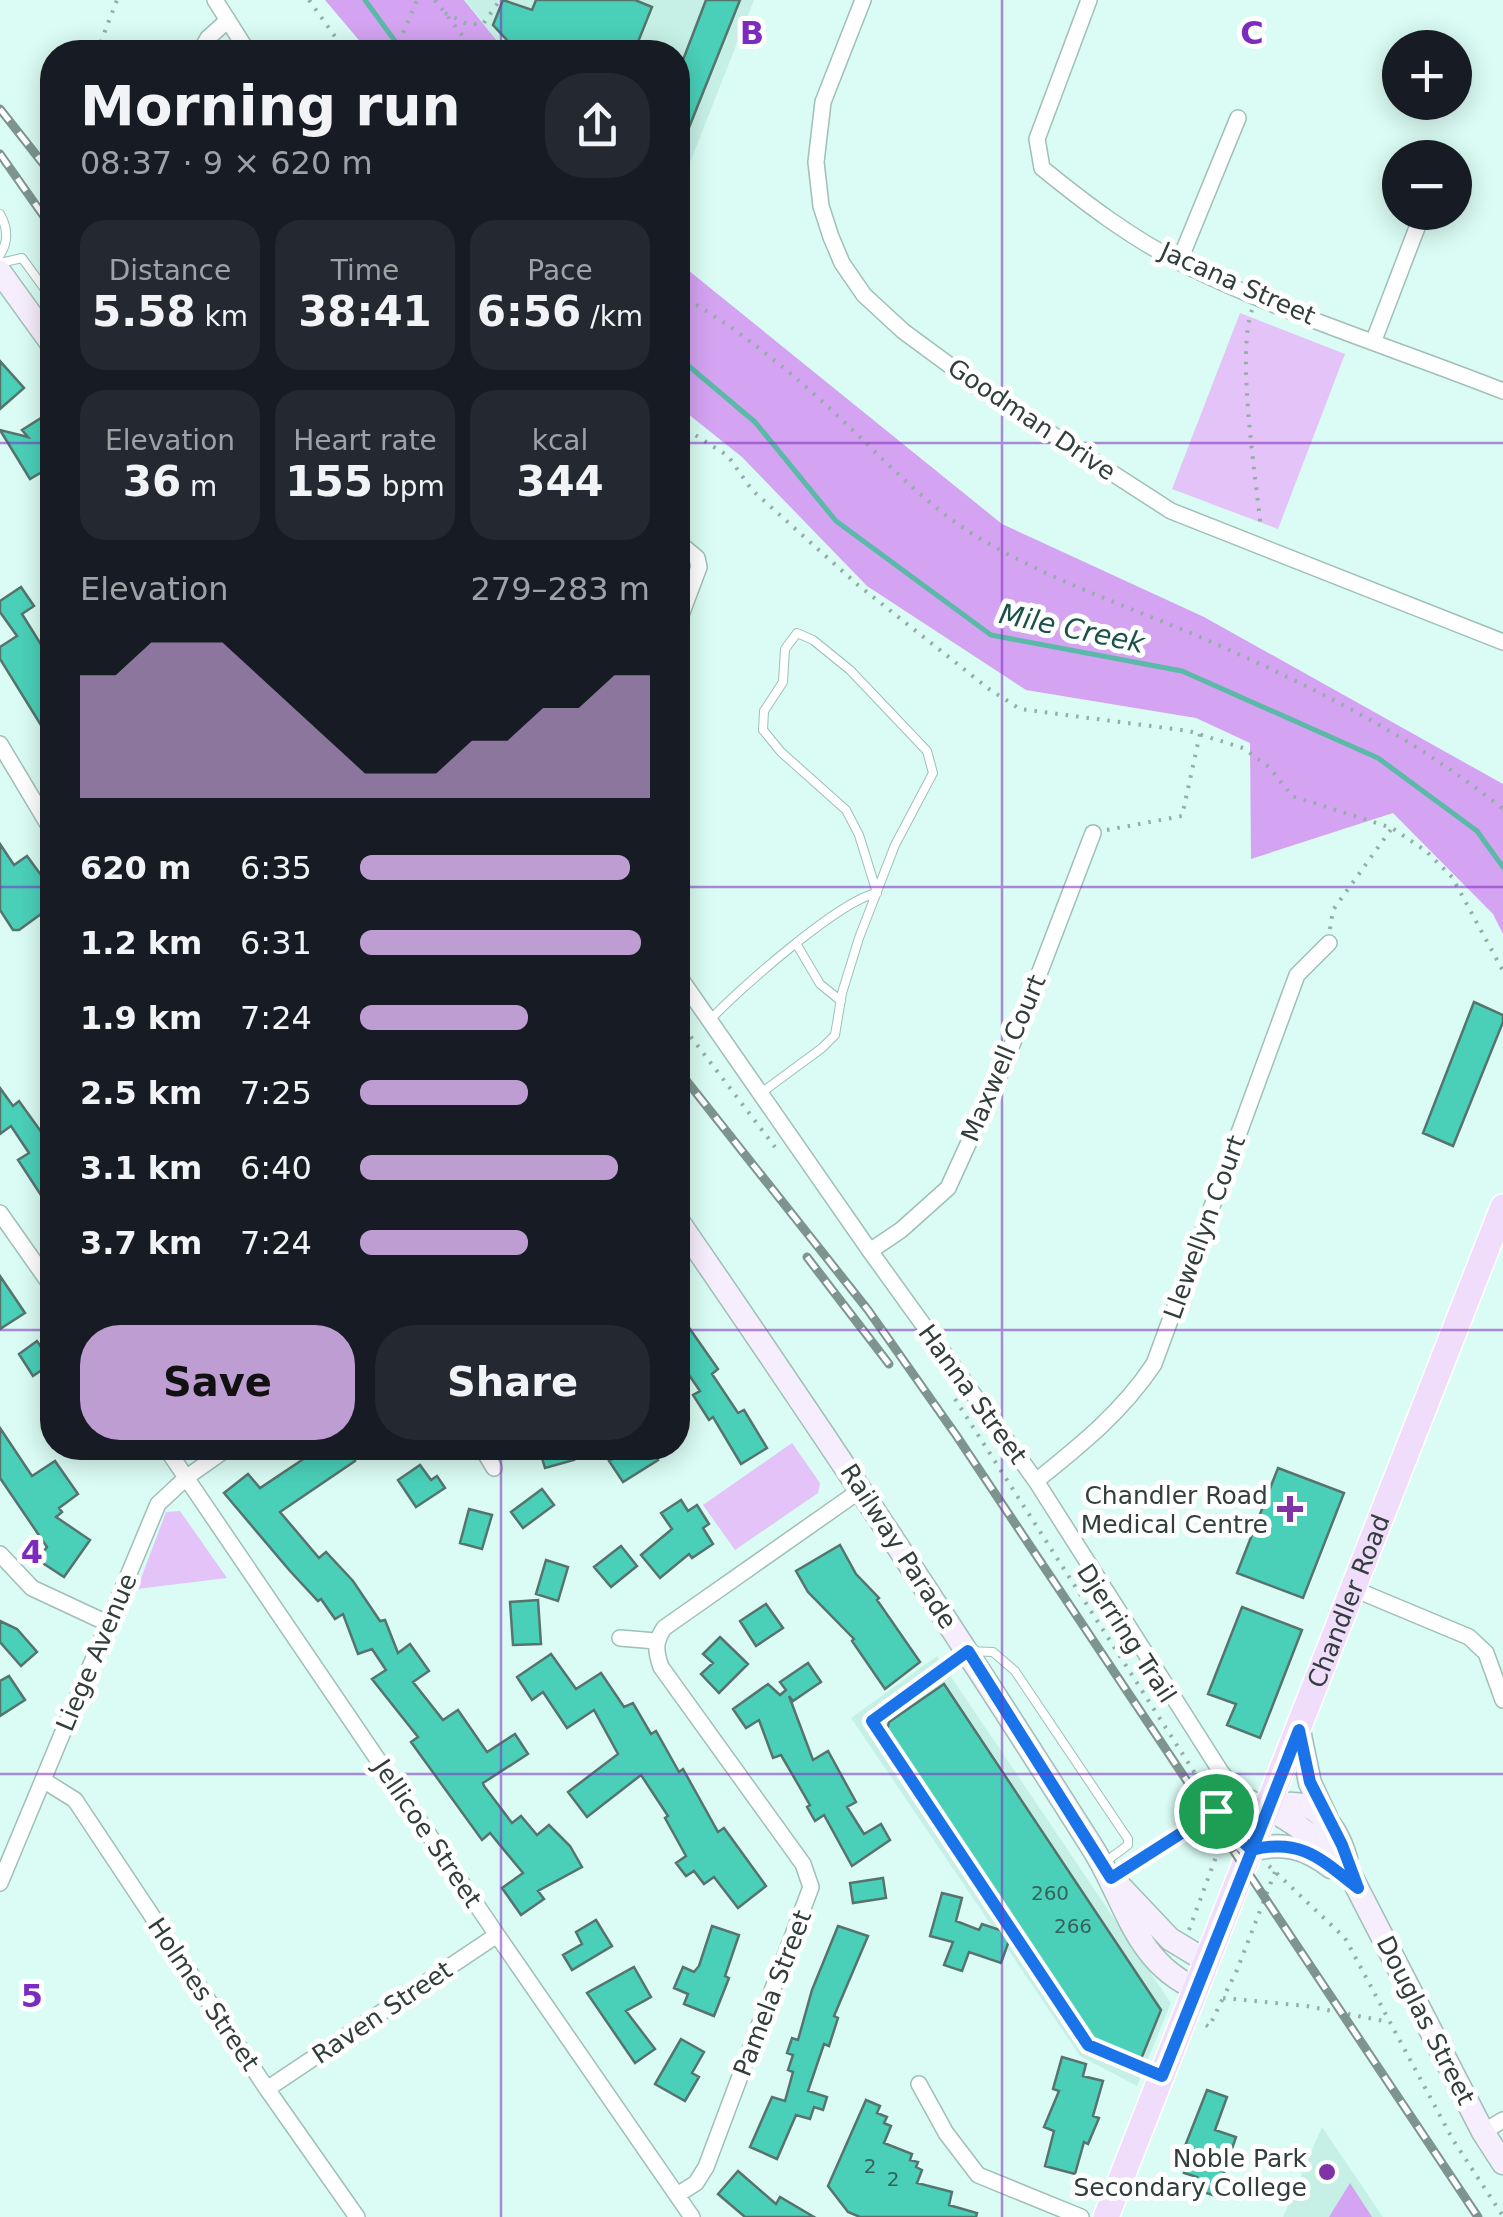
<!DOCTYPE html>
<meta charset="utf-8">
<style>
:root{--surface:#171b24;--page:#242831;--text:#f1f3f6;--muted:#9ea1a6;--accent:#be9dd2}
body{margin:0;font-family:"DejaVu Sans",sans-serif;background:var(--page);color:var(--text);height:100vh;display:flex;flex-direction:column;font-size:38px;white-space:nowrap}
*{box-sizing:border-box;margin:0}
p{font-size:32px;color:var(--muted)}
.icon{flex:none;width:55px;height:55px;fill:none;stroke:currentColor;stroke-width:2;stroke-linecap:round;stroke-linejoin:round}
.map{position:relative;flex:1;overflow:hidden}
.panel{position:absolute;left:40px;top:40px;width:650px;height:1420px;display:flex;flex-direction:column;background:var(--surface);border-radius:40px;box-shadow:0 5px 25px #0003}
.panel>*{flex:none}
.tools{position:absolute;left:1382px;top:30px;display:grid;gap:20px}
.tools a{display:grid;place-items:center;width:90px;height:90px;border-radius:50%;background:var(--surface);box-shadow:0 5px 25px #0003;font-size:50px}
.pin{position:absolute;display:grid;place-items:center;width:85px;height:85px;color:#fff;margin:-42px;border:5px solid #fff;border-radius:50%;box-shadow:0 2px 10px #0007}
.round{display:grid;place-items:center;flex:none;width:105px;height:105px;border-radius:40px;background:var(--page)}
.summary{display:flex;align-items:center;justify-content:space-between;height:170px;padding:0 40px}
h1{font-size:55px;font-weight:700;line-height:75px}
.metrics{display:grid;grid-template-columns:repeat(3,1fr);gap:15px;height:170px;padding:10px 40px}
.metrics div{display:grid;align-content:center;border-radius:25px;background:var(--page);text-align:center}
.metrics b{font-size:42px;font-weight:700}
.metrics small{font-size:28px;font-weight:400}
.metrics p{font-size:28px}
.chart{height:280px;padding:20px 40px}
.chart p{display:flex;justify-content:space-between}
.chart svg{width:100%;height:180px;margin-top:10px;fill:var(--accent);opacity:.7}
.primary-button{display:flex;gap:20px;margin-top:auto;padding:20px 40px}
.primary-button a{flex:1;height:115px;border-radius:40px;background:var(--accent);color:#111;font-size:40px;font-weight:700;line-height:115px;text-align:center}
.primary-button a+a{background:var(--page);color:var(--text)}
ul{padding:0 40px;list-style:none;font-size:32px}
li{display:grid;grid-template-columns:160px 120px 1fr;align-items:center;height:75px}
li i{height:25px;border-radius:12px;background:var(--accent)}
.map>svg:first-child{display:block}
.built{fill:#c6f0e6}
.green{fill:#e4c3f9}
.forest{fill:#d4a3f2}
.lines{fill:none;stroke-linecap:round;stroke-linejoin:round}
.stream{stroke:#5bb9a8;stroke-width:5}
.building{fill:#4ad0b9;stroke:#56746d;stroke-width:2.5}
.service-casing{stroke:#9fbfb7;stroke-width:10}
.minor-casing{stroke:#9fbfb7;stroke-width:18}
.secondary-casing{stroke:#9fbfb7;stroke-width:25}
.primary-casing{stroke:#fff;stroke-width:28}
.path{stroke:#94ada7;stroke-width:4;stroke-dasharray:2.5 8;stroke-linecap:butt}
.service{stroke:#fff;stroke-width:8}
.minor{stroke:#fff;stroke-width:15}
.secondary{stroke:#f7eefd;stroke-width:22}
.primary{stroke:#efddfb;stroke-width:25}
.rail-casing{stroke:#7d948f;stroke-width:9}
.rail{stroke:#fff;stroke-width:5;stroke-dasharray:15;stroke-linecap:butt}
.route-casing{stroke:#fff;stroke-width:20}
.route{stroke:#1a73e8;stroke-width:12}
.grid{fill:none;stroke:#7b2cbf;stroke-width:2.5;stroke-opacity:0.55}
.poi-dot{fill:#7f33a5;stroke:#fff;stroke-width:4}
.labels{text-anchor:middle;stroke-width:10;stroke-linejoin:round;paint-order:stroke}
.number-label{font-size:20px;fill:#37625a}
.street-label{font-size:25px;fill:#313e3b;stroke:#fff}
.poi-label{font-size:25px;fill:#313e3b;stroke:#fff;text-anchor:end}
.water-label{font-size:28px;font-style:italic;fill:#1a5248;stroke:#fff}
.grid-label{font-size:32px;text-anchor:middle;font-weight:bold;fill:#7b2cbf;stroke:#fff;stroke-width:10;stroke-linejoin:round;paint-order:stroke}
</style>
<div class="map">
<svg width="1503" height="2217" viewBox="0 0 1503 2217">
<rect width="100%" height="100%" fill="#dafcf4"/>
<!-- built -->
<path class="built" d="M465 0H754L678 193V52H506Z
M937 1656 1171 2003 1137 2086 1080 2056 851 1718Z
M1322 2127 1383 2217H1283Z"/>
<!-- green -->
<path class="green" d="M1240 313 1345 354 1278 529 1172 489Z
M792 1443 820 1483 818 1493 735 1550 703 1505Z
M180 1511 227 1578 137 1589 166 1512Z"/>
<!-- forest -->
<path class="forest" d="M325 0H464L506 52H369Z
M678 262 1002 524 1204 617 1503 784V934L1493 914 1393 813 1251 859 1250 743 1196 718 1026 690 867 586 742 457 678 406Z
M1350 2183 1372 2217H1373H1329Z"/>
<g class="lines">
<!-- stream -->
<path class="stream" d="M365 0 403 52
M678 357 755 422 836 521 991 635 1182 671 1378 758 1477 831 1503 867"/>
</g>
<!-- building -->
<path class="building" d="M503 0 532 10 536 0H635L652 7 634 52H518L493 25Z
M706 0H740L678 155V73Z
M0 361 24 388 0 409Z
M52 411V466L30 479 0 430 28 437 22 430Z
M21 587 34 606 22 614 52 662V743L0 659V647L17 636 0 612V601Z
M0 844 14 865 27 856 52 890V906L19 930H13L0 910Z
M1474 1002 1503 1015V1022L1453 1146 1423 1133Z
M0 1088 13 1106 19 1101 52 1147V1212L18 1160 29 1153 11 1126 0 1134Z
M0 1276 25 1313 0 1329Z
M678 1312 718 1369 712 1374 738 1413 744 1410 767 1448 741 1464 713 1417 709 1420 693 1395 700 1391 678 1359Z
M37 1341 52 1363 33 1376 19 1354Z
M0 1428 32 1476 55 1461 78 1494 59 1508 62 1512 56 1517 90 1540 64 1577 38 1560 47 1547 0 1478Z
M320 1448H369L354 1458 355 1461 280 1512 319 1558 326 1552 353 1581 380 1621 385 1620 398 1653 410 1644 429 1671 413 1682 443 1720 458 1710 487 1752 515 1734 528 1754 483 1783 484 1786 512 1823 521 1816 537 1835 549 1825 570 1846 582 1867 538 1891 544 1899 521 1915 502 1888 523 1873 490 1833 482 1840 411 1742 418 1737 372 1679 386 1670 372 1649 358 1654 343 1614 335 1619 321 1599 318 1601 290 1571 224 1493 248 1474 260 1488Z
M539 1448H570L574 1460 545 1468Z
M630 1448H650L658 1460 623 1482 609 1461Z
M420 1465 431 1480 437 1476 445 1488 416 1507 398 1480Z
M1278 1468 1344 1493 1303 1598 1237 1573Z
M542 1489 554 1505 523 1528 511 1512Z
M681 1500 688 1511 697 1505 709 1524 703 1528 713 1544 692 1558 689 1554 660 1578 641 1555 672 1529 661 1513Z
M469 1509 492 1515 482 1549 460 1543Z
M840 1545 856 1574 879 1598 877 1600 920 1662 885 1689 852 1641 854 1639 808 1592 796 1571Z
M621 1546 637 1566 611 1587 594 1567Z
M546 1560 568 1567 558 1601 536 1594Z
M538 1600 541 1644 513 1645 510 1602Z
M766 1604 783 1628 756 1646 740 1621Z
M1242 1607 1302 1630 1260 1738 1227 1725 1236 1704 1208 1694Z
M0 1621 17 1629 37 1652 21 1666 0 1642Z
M720 1637 748 1664 719 1693 701 1674 713 1663 703 1654Z
M551 1654 576 1689 601 1673 624 1707 633 1703 651 1734 656 1731 679 1772 683 1769 718 1832 724 1828 766 1886 738 1908 714 1877 704 1884 694 1871 686 1876 676 1863 686 1856 665 1818 668 1816 641 1775 587 1817 568 1792 618 1754 594 1710 567 1728 543 1692 532 1700 517 1677Z
M808 1663 821 1682 793 1701 789 1696 813 1760 828 1751 856 1802 847 1807 864 1834 881 1824 890 1840 852 1866 824 1815 815 1821 807 1807 810 1805 781 1755 773 1758 759 1720 746 1728 733 1709 768 1684 780 1695 786 1690 780 1682Z
M9 1676 25 1700 0 1716V1681Z
M944 1684 1161 2010 1141 2059 1093 2039 887 1730 889 1722Z
M883 1878 886 1898 853 1903 850 1883Z
M942 1893 962 1898 956 1921 979 1930 982 1924 1003 1931 1009 1941 1001 1963 969 1952 962 1971 944 1965 953 1942 930 1936Z
M596 1920 612 1946 572 1970 563 1955 582 1944 576 1932Z
M712 1926 739 1935 725 1976 729 1978 714 2016 684 2004 688 1994 674 1988 683 1967 694 1972 699 1966Z
M838 1926 868 1936 834 2016 838 2018 829 2046 824 2044 808 2091 827 2097 823 2110 814 2107 810 2119 796 2115 777 2159 750 2147 772 2097 785 2101 793 2072 788 2070 793 2055 787 2053 792 2038 798 2040 812 1990Z
M634 1967 651 1997 626 2011 655 2049 635 2063 587 1993Z
M681 2039 704 2052 692 2073 699 2077 685 2101 655 2084Z
M1062 2057 1086 2064 1083 2076 1103 2081 1093 2116 1099 2118 1088 2144 1084 2142 1075 2174 1045 2166 1054 2131 1044 2127 1059 2091 1053 2089Z
M1207 2090 1227 2097 1215 2130 1236 2137 1216 2196 1193 2189 1197 2177 1184 2173 1193 2149 1185 2146Z
M866 2100 880 2106 877 2113 887 2117 884 2123 891 2126 884 2143 912 2154 910 2160 918 2162 916 2167 922 2170 917 2183 952 2192 949 2205 977 2213 976 2217H860L848 2212 828 2186Z
M738 2171 776 2204 780 2197 814 2217H745L718 2194Z"/>
<g class="lines">
<defs>
<path id="service" d="M0 214C8 228 9 241 0 255
M0 263 22 258 52 299
M797 945 820 984 841 1001
M710 1020C739 989 840 900 877 893
M761 1093 822 1048 835 1035 842 993 859 938 895 845 933 773 927 751 850 670 813 640 797 633 785 649 783 682 764 711 763 730 781 752 846 810 859 835 877 893
M1105 1862 1128 1845V1839L1015 1671 993 1652 968 1651 872 1721 1088 2045 1158 2074"/>
<path id="minor" d="M215 0 248 52
M863 0 823 102 816 162 821 206 831 237 842 263 864 295 903 331 979 387 1171 511 1503 642
M1089 0 1037 139 1042 168C1085 203 1131 238 1181 263 1283 314 1397 349 1503 391
M200 52 208 38 228 20
M1179 262 1238 118
M1374 340 1423 212
M678 542 697 558 699 567 678 623
M0 744 52 831
M678 975 870 1251 1036 1481 1221 1772 1236 1790 1269 1808
M0 1213 52 1287
M870 1251 901 1230 948 1188 1005 1063 1093 833
M166 1448 497 1935 692 2217
M482 1448 494 1468
M1036 1481C1081 1445 1122 1412 1154 1364L1297 975 1329 943
M0 1554 32 1588 107 1623
M1354 1589 1469 1637 1486 1653 1503 1700
M620 1638 656 1641
M43 1780 75 1800 267 2089 357 2217
M0 1883 158 1504 187 1477 228 1448
M919 2084 946 2133 978 2175 1081 2217
M267 2089 497 1935
M1483 2132 1503 2120
M677 2195 696 2183 706 2167 811 1887 803 1864 661 1667C655 1650 655 1642 664 1628L862 1489"/>
<path id="secondary" d="M0 272 52 344
M678 1221C820 1427 958 1635 1092 1847 1126 1900 1134 1962 1197 1989
M1299 1730 1310 1783 1326 1817
M1269 1808 1319 1840 1351 1876 1483 2132 1503 2163
M1269 1808C1310 1793 1335 1820 1346 1859
M1252 1850C1284 1841 1306 1848 1331 1867
M1117 1883 1170 1939 1208 1962"/>
<g id="primary">
<path id="s1" d="M1106 2217 1503 1207"/>
</g>
</defs>
<!-- service casing -->
<use href="#service" class="service-casing"/>
<!-- minor casing -->
<use href="#minor" class="minor-casing"/>
<!-- secondary casing -->
<use href="#secondary" class="secondary-casing"/>
<!-- primary casing -->
<use href="#primary" class="primary-casing"/>
<!-- path -->
<path class="path" d="M309 0 346 52
M435 0 475 52
M445 13 467 24H483L500 0
M97 52 117 0
M395 52 417 0
M678 294C731 324 779 362 824 403 878 452 926 509 991 545 1055 581 1125 606 1193 634 1303 682 1409 733 1503 809
M1252 310C1236 353 1256 478 1261 529
M678 424 728 456 752 490 858 585 989 689 1020 709 1189 731 1243 748 1269 767 1292 796 1392 828 1426 851 1452 877 1503 971
M1107 830 1182 816 1200 734
M1330 929 1333 910 1392 828
M678 1020 775 1147
M955 1399 1214 1803 1216 1811 1233 1832
M1269 1866 1345 1938 1453 2140 1503 2216
M1128 1867 1216 1811
M1275 1872 1237 1970 1223 1998 1307 2006 1389 2022
M1189 1930 1227 1827 1237 1810
M1206 2025 1209 2027 1223 1998"/>
<!-- service -->
<use href="#service" class="service"/>
<!-- minor -->
<use href="#minor" class="minor"/>
<!-- secondary -->
<use href="#secondary" class="secondary"/>
<!-- primary -->
<use href="#primary" class="primary"/>
<defs>
<path id="rail" d="M0 109 52 175
M0 154 52 228
M678 1070 868 1310 956 1435 1478 2217
M807 1257 889 1364"/>
</defs>
<!-- rail casing -->
<use href="#rail" class="rail-casing"/>
<!-- rail -->
<use href="#rail" class="rail"/>
</g>
<g class="lines">
<defs>
<path id="route" d="M1216 1811 1111 1878 968 1651 872 1721 1088 2045 1162 2076 1252 1850C1301 1837 1322 1860 1358 1888L1342 1845 1310 1782 1299 1730 1252 1850 1227 1827 1216 1811"/>
</defs>
<!-- route casing -->
<use href="#route" class="route-casing"/>
<!-- route -->
<use href="#route" class="route"/>
</g>
<!-- grid -->
<path class="grid" d="M501 0V52M1002 0V2217M0 443H52M678 443H1503M0 887H52M678 887H1503M0 1330H52M678 1330H1503M501 1448V2217M0 1774H1503"/>
<!-- markers -->
<g class="poi-dot">
<path d="M1285 1494h10v10h10v10h-10v10h-10v-10h-10v-10h10z"/>
<circle cx="1327" cy="2172" r="10"/>
</g>
<g class="labels">
<!-- number labels -->
<g class="number-label">
<text x="1050" y="1900">260</text>
<text x="1073" y="1933">266</text>
<text x="870" y="2173">2</text>
<text x="893" y="2186">2</text>
</g>
<!-- street labels -->
<g class="street-label">
<text transform="translate(1238 283) rotate(24)" y="9">Jacana Street</text>
<text transform="translate(1032 419) rotate(34)" y="9">Goodman Drive</text>
<text transform="translate(1003 1058) rotate(-67)" y="9">Maxwell Court</text>
<text transform="translate(1204 1227) rotate(-70)" y="9">Llewellyn Court</text>
<text transform="translate(973 1394) rotate(54)" y="9">Hanna Street</text>
<text transform="translate(899 1546) rotate(57)" y="9">Railway Parade</text>
<text dy="9" stroke="none"><textPath href="#s1" startOffset="662">Chandler Road</textPath></text>
<text transform="translate(1127 1633) rotate(57)" y="9">Djerring Trail</text>
<text transform="translate(96 1652) rotate(-67)" y="9">Liege Avenue</text>
<text transform="translate(428 1833) rotate(56)" y="9">Jellicoe Street</text>
<text transform="translate(772 1993) rotate(-69)" y="9">Pamela Street</text>
<text transform="translate(204 1994) rotate(56)" y="9">Holmes Street</text>
<text transform="translate(382 2012) rotate(-34)" y="9">Raven Street</text>
<text transform="translate(1426 2020) rotate(63)" y="9">Douglas Street</text>
</g>
<!-- poi labels -->
<g class="poi-label">
<text x="1268" y="1504">Chandler Road<tspan x="1268" dy="29">Medical Centre</tspan></text>
<text x="1307" y="2167">Noble Park<tspan x="1307" dy="29">Secondary College</tspan></text>
</g>
<!-- water labels -->
<g class="water-label">
<text transform="translate(1072 628) rotate(12)" y="10">Mile Creek</text>
</g>
</g>
<g class="grid-label">
<text x="752" y="44">B</text>
<text x="1252" y="44">C</text>
<text x="32" y="1563">4</text>
<text x="32" y="2007">5</text>
</g>
</svg>
<div class="tools">
<a>+</a>
<a>−</a>
</div>
<div class="pin" style="left:1216px;top:1811px;background:#1e9e55"><svg class="icon" aria-label="arrive" viewBox="0 0 24 24"><path d="M6 21V4h12l-3 4 3 4H6"/></svg></div>
<section class="panel">
<div class="summary"><div><h1>Morning run</h1><p>08:37 · 9 × 620 m</p></div><a class="round"><svg class="icon" aria-label="share" viewBox="0 0 24 24"><path d="M12 15V3M7 8l5-5 5 5M5 13v7h14v-7"/></svg></a></div>
<div class="metrics">
<div><p>Distance</p><b>5.58<small> km</small></b></div>
<div><p>Time</p><b>38:41</b></div>
<div><p>Pace</p><b>6:56<small> /km</small></b></div>
</div>
<div class="metrics">
<div><p>Elevation</p><b>36<small> m</small></b></div>
<div><p>Heart rate</p><b>155<small> bpm</small></b></div>
<div><p>kcal</p><b>344</b></div>
</div>
<div class="chart"><p><span>Elevation</span>279–283 m</p>
<svg viewBox="0 0 160 44" preserveAspectRatio="none"><path d="M0 44V14L10 14L20 6L30 6L40 6L50 14L60 22L70 30L80 38L90 38L100 38L110 30L120 30L130 22L140 22L150 14L160 14V44z"/></svg>
</div>
<ul>
<li><b>620 m</b>6:35<i style="width:93%"></i></li>
<li><b>1.2 km</b>6:31<i style="width:97%"></i></li>
<li><b>1.9 km</b>7:24<i style="width:58%"></i></li>
<li><b>2.5 km</b>7:25<i style="width:58%"></i></li>
<li><b>3.1 km</b>6:40<i style="width:89%"></i></li>
<li><b>3.7 km</b>7:24<i style="width:58%"></i></li>
</ul>
<div class="primary-button"><a>Save</a><a>Share</a></div>
</section>
</div>
